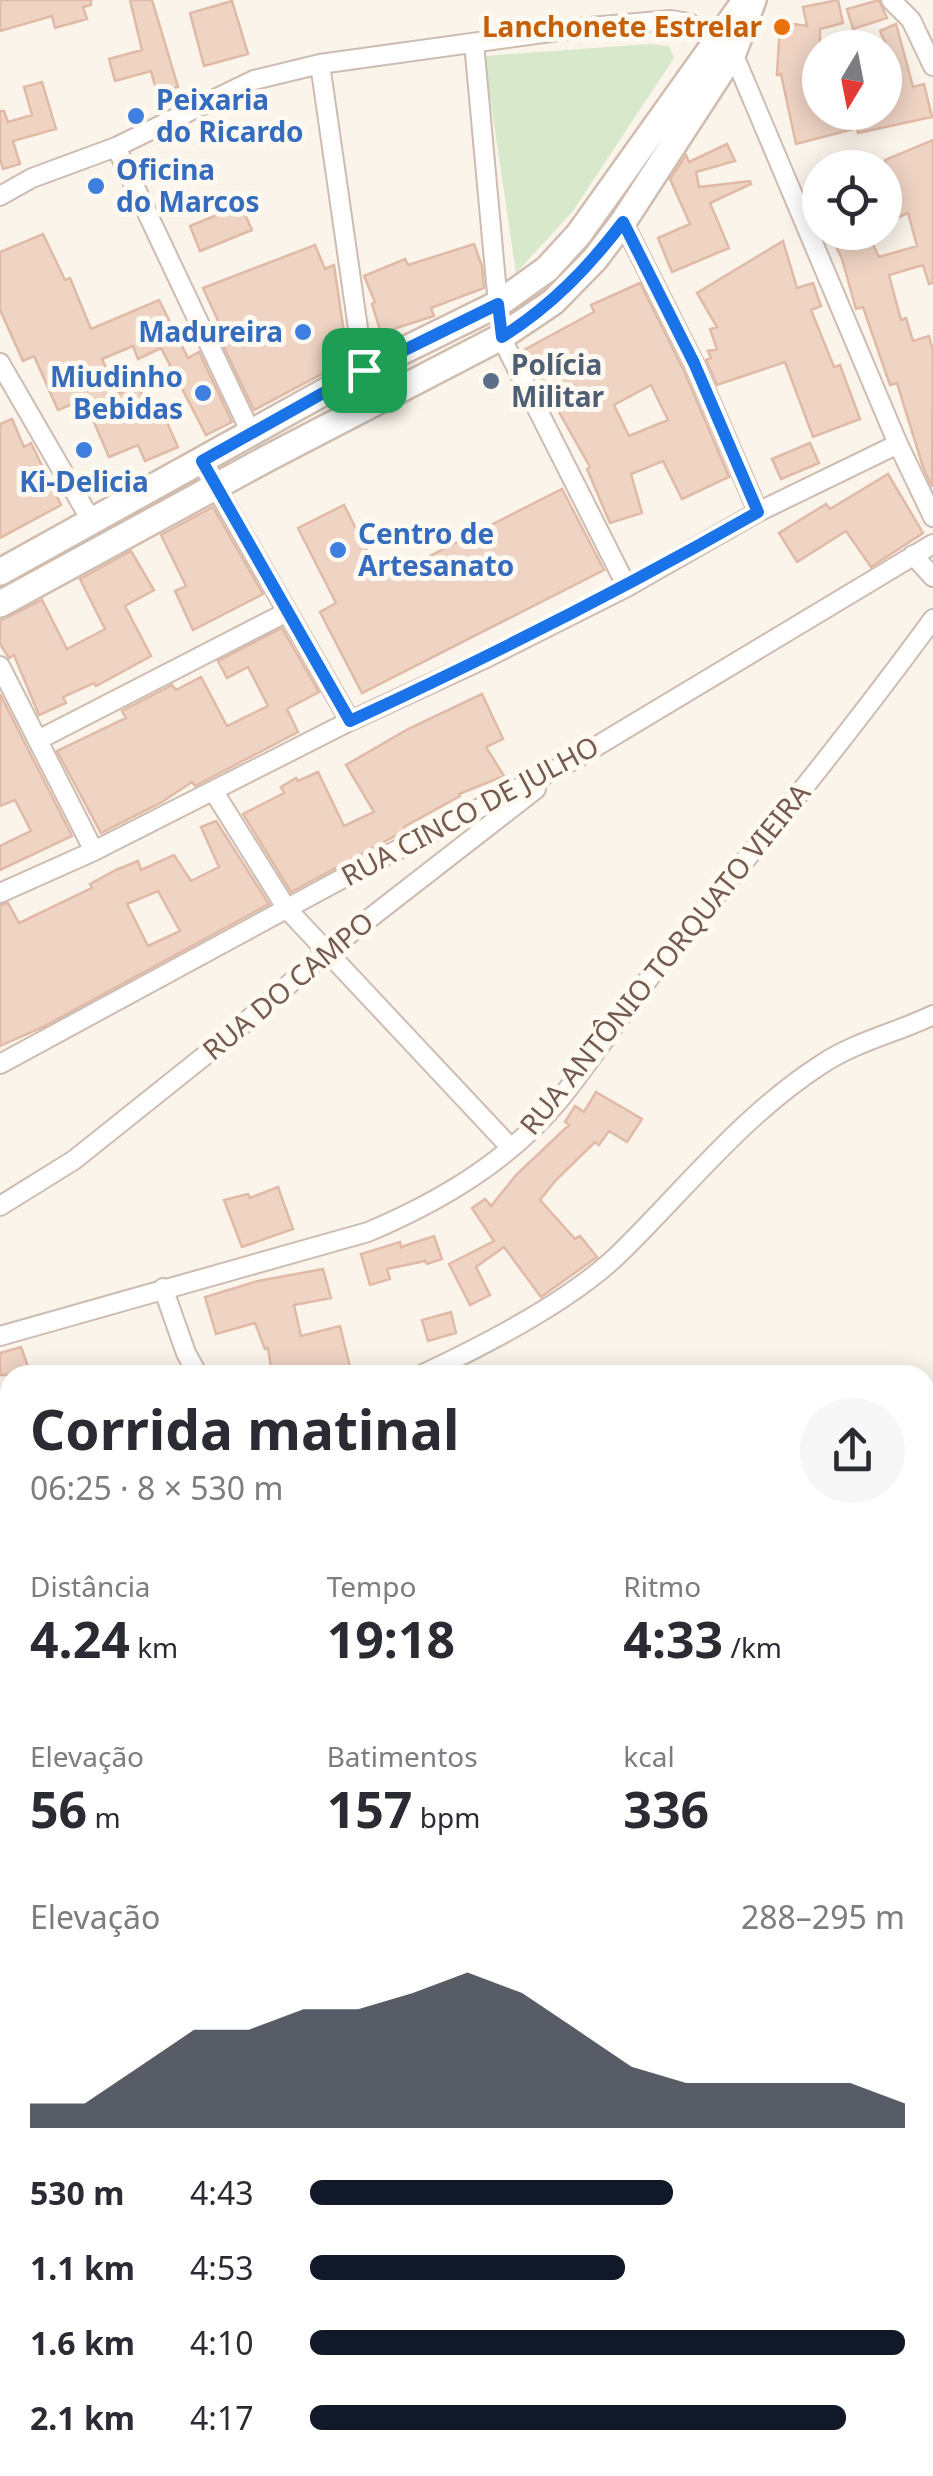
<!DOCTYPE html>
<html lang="pt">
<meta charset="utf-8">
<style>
:root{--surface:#fff;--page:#f7f7f7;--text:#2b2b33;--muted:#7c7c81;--accent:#111827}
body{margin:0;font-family:"Noto Sans",sans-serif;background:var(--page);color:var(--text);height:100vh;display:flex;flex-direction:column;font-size:38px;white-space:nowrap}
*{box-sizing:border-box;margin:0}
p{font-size:32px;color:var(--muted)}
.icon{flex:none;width:55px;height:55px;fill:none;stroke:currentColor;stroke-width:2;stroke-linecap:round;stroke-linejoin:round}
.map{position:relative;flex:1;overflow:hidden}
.sheet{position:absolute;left:0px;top:1365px;width:935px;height:1112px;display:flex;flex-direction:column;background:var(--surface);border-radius:30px 30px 0 0;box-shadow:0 5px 25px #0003}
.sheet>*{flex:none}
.needle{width:65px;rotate:190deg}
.tools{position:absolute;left:802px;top:30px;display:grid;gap:20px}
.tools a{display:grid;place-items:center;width:100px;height:100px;border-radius:50%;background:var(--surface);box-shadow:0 5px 25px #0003;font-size:50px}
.pin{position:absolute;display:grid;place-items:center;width:85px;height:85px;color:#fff;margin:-42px;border-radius:20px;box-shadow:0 5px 15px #0006}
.round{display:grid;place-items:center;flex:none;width:105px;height:105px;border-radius:52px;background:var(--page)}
.overview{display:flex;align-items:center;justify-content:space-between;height:170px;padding:0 30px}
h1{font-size:55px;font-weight:700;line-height:75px}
.stats{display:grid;grid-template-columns:repeat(3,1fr);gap:15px;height:170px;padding:10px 30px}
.stats div{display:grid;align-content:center}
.stats b{font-size:50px;font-weight:700}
.stats small{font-size:28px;font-weight:400}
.stats p{font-size:28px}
.chart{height:280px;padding:20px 30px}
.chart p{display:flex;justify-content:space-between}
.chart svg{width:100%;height:180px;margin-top:10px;fill:var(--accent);opacity:.7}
ul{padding:0 30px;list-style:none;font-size:32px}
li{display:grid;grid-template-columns:160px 120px 1fr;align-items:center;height:75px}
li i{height:25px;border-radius:12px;background:var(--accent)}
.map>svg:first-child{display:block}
.green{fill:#d7e9ca}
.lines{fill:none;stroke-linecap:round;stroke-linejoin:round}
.stream{stroke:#a7d0d5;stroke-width:6}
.building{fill:#efd4c4;stroke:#e0baa6;stroke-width:2.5;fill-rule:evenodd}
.minor-casing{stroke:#cdbcb1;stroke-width:22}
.secondary-casing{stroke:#d0bdaf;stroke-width:30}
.minor{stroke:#fff;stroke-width:18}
.secondary{stroke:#fff;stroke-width:25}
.route-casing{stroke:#fff;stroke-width:20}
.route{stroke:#1a73e8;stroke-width:12}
.food-dot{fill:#e8710a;stroke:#fef9f1;stroke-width:4}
.shop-dot{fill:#3f7fe0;stroke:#fef9f1;stroke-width:4}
.service-dot{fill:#5c6f8a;stroke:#fef9f1;stroke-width:4}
.labels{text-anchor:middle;stroke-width:10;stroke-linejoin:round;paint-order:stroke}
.food-label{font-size:28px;font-weight:bold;fill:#c56008;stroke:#fef9f1;text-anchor:end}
.shop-label{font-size:28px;font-weight:bold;fill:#366cbe;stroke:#fef9f1;text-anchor:start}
.service-label{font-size:28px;font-weight:bold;fill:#4e5e75;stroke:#fef9f1;text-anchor:start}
.street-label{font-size:28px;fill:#755b4f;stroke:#fef9f1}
</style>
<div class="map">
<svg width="933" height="2476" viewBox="0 0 933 2476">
<rect width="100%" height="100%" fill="#fbf4eb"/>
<!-- green -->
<path class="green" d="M649 44 669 46 674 58 573 211 516 273 484 56Z"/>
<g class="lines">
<!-- stream -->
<path class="stream" d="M925 2246 933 2236
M363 2476 372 2468"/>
</g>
<!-- building -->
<path class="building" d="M0 0H91V5L83 7 87 19 55 28 52 16 0 31Z
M130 0H152L178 87 157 93 151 71 115 81 109 59 142 50Z
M838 0 843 23 820 29V67L812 68 820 112H825L826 119 853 112H885V42L880 31 896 24 913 87 924 84 932 117 858 133 857 128 796 144 781 74 777 75 780 22 807 26 803 7Z
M879 0 887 18 853 29 847 9Z
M232 1 248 54 204 66 190 13Z
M42 82 56 129 13 141 20 164 3 169 0 159V111H4L8 122 32 115 24 87Z
M933 140V283L929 284 923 265 889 275 901 320 906 318 913 341 929 336 933 351 932 487 923 467 897 383 890 385 863 307 856 309 842 259 829 232H867L879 257 917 246 908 213 885 223V160Z
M727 144 735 161 696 172 699 187 750 181 751 184 710 203 729 248 672 272 658 238 690 224 670 179 686 155 689 162Z
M241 205 252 230 200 251 190 226Z
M43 234 65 280 70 278 91 329 159 300 188 358 199 352 232 422 206 435 161 348 138 359 133 346 102 359 118 394 138 385 154 422 165 418 178 447 145 461 138 445 109 457 84 399 58 410 34 356 23 361 0 310V252Z
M783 241 797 288 813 283 821 306 811 310 834 367 840 365 860 419 813 437 785 362 717 385 706 360 711 358 708 351 717 349 710 329 717 327 697 293Z
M474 244 482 266 484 288 431 308 434 316 381 333 372 304 375 302 364 276 405 259 408 265Z
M315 245 325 269 334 265 348 360 254 410 221 341 226 338 203 288Z
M640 283 684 371 729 477 682 499 663 461 631 474 642 513 610 523 587 469 590 467 524 350 594 312 591 305ZM651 385 668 420 629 436 614 405Z
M12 419 24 447 31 443 61 505 0 538V424Z
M810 443 819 463 781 479 772 459Z
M888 474 923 533 871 567 846 531 797 562 779 533 826 504 830 509Z
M562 489 604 570 362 693 320 612 336 603 298 528 344 505 382 580Z
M213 507 263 594 193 630 175 591 186 586 161 535Z
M131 551 154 590 125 606 151 656 96 686 94 683 63 697 66 703 39 715 14 655 9 658 0 644V621L42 600 67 649 105 629 80 579Z
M282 628 319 692 287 709 298 732 195 786 192 782 162 802 101 833 57 751 126 718 122 711 172 685 176 690 201 677 227 726 268 706 248 667 227 678 218 661Z
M0 694 72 836 0 870V846L31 831 15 800 0 806Z
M482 694 503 739 486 747 504 776 459 794 460 796 404 827 406 830 291 892 243 814 284 793 281 787 296 778 298 781 318 772 344 826 374 812 346 765 408 729Z
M216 821 269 904 43 1027 0 1046V905L8 903 19 923 92 888 90 884 116 870 138 861 141 870 174 855 191 881 219 867 201 827ZM158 891 180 931 148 946 127 904Z
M596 1092 642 1119 627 1142 609 1131 599 1145 595 1142 556 1180 540 1200 575 1239 580 1236 597 1257 541 1297 504 1247 476 1267 490 1295 470 1305 449 1264 494 1241 472 1208 485 1199 491 1206 517 1174 569 1125 565 1122 575 1106 584 1112Z
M278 1187 293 1229 242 1247 224 1200 248 1194 250 1198Z
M434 1236 442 1259 427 1264 425 1261 387 1269 390 1279 370 1285 361 1254 400 1242 401 1247Z
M323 1269 331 1298 294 1305 301 1336 340 1326 351 1371 334 1375H272L268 1348 265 1349 255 1323 216 1334 205 1297 258 1281Z
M451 1312 456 1333 428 1341 422 1320Z
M21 1347 31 1375H0V1353Z"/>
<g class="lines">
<defs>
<path id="minor" d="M891 0 911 20 933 66
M474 43 498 304
M320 64 364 370
M116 147 252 435
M0 196 32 178 116 147 254 80 320 64 579 28 671 20 689 23 733 53 898 444 933 517
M623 222 694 363 758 512
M501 337 627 587
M0 363 92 522
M201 461 350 721
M913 555 933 577
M0 666 94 851
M38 740 287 612
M214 792 287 909 511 1148
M0 893 94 851 350 721 486 658 627 587 758 512 898 444
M0 1064 358 870 572 761 933 544
M0 1206 74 1160 233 1033 325 953 536 789
M163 1288 186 1353 198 1375
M0 1336 368 1232C441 1201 509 1161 560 1099 598 1052 630 1000 669 953 760 843 849 734 933 619
M421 1375C483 1346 573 1300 622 1251 687 1187 744 1114 822 1064 857 1041 896 1033 933 1015
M0 1551 10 1564
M0 1748 10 1759
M0 1926 10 1938
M925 2091 933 2082
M0 2149 10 2160
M0 2324 10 2317
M274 2468 281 2476
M793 2468 800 2476
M4 2476 15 2468
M209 2476 220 2468"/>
<path id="secondary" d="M0 572 364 370 498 304 547 269 579 234 743 4
M0 604 268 458 501 337 553 302 595 259 623 222 733 53 753 0"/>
</defs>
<!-- minor casing -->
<use href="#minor" class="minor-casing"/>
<!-- secondary casing -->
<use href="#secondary" class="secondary-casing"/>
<!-- minor -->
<use href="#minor" class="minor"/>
<!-- secondary -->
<use href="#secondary" class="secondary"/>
</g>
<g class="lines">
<defs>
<path id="route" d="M623 222 694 363 758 512C625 588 489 657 350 721L202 461 364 370 498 304 502 337C551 306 588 268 623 222Z"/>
</defs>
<!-- route casing -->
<use href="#route" class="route-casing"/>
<!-- route -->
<use href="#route" class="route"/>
</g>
<!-- markers -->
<circle class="food-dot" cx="782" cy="27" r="10"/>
<g class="shop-dot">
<circle cx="136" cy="116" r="10"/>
<circle cx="96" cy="186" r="10"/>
<circle cx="303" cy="332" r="10"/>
<circle cx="203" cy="393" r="10"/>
<circle cx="84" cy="450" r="10"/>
<circle cx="338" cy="550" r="10"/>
</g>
<circle class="service-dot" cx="491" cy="381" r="10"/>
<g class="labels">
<!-- food labels -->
<g class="food-label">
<text x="762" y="37">Lanchonete Estrelar</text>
</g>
<!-- shop labels -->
<g class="shop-label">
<text x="156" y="110">Peixaria<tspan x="156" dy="32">do Ricardo</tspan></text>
<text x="116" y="180">Oficina<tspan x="116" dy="32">do Marcos</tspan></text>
<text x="283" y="342" text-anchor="end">Madureira</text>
<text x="183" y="387" text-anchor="end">Miudinho<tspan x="183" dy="32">Bebidas</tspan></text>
<text x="84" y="492" text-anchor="middle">Ki-Delicia</text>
<text x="358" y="544">Centro de<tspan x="358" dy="32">Artesanato</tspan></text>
</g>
<!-- service labels -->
<g class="service-label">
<text x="511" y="375">Polícia<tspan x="511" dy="32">Militar</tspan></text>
</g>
<!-- street labels -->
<g class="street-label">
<text transform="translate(470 811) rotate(-28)" y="10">RUA CINCO DE JULHO</text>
<text transform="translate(665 959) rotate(-51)" y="10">RUA ANTÔNIO TORQUATO VIEIRA</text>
<text transform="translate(288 986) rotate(-40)" y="10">RUA DO CAMPO</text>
</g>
</g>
</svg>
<div class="tools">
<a><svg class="needle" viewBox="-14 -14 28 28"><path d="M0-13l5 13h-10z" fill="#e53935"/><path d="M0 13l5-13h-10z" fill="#7c7c81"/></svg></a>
<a><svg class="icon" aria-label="locate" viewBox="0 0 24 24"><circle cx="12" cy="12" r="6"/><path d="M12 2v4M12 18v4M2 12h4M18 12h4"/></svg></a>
</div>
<div class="pin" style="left:364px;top:370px;background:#1e9e55"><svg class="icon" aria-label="arrive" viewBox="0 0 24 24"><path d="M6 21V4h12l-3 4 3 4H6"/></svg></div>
<section class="sheet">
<div class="overview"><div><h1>Corrida matinal</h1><p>06:25 · 8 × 530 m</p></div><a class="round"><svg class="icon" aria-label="share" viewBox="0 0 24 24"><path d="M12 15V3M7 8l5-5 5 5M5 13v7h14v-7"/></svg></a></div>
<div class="stats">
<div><p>Distância</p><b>4.24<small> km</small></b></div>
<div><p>Tempo</p><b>19:18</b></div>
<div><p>Ritmo</p><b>4:33<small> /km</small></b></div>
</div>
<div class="stats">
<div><p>Elevação</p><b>56<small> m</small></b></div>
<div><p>Batimentos</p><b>157<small> bpm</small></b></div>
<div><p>kcal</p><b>336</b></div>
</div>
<div class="chart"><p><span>Elevação</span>288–295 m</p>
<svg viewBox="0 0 160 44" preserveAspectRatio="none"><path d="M0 44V38L10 38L20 29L30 20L40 20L50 15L60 15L70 11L80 6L90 11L100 20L110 29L120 33L130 33L140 33L150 33L160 38V44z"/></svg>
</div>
<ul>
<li><b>530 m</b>4:43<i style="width:61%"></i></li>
<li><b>1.1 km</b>4:53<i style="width:53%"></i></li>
<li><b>1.6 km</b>4:10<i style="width:100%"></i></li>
<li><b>2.1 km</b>4:17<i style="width:90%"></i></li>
</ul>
</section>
</div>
